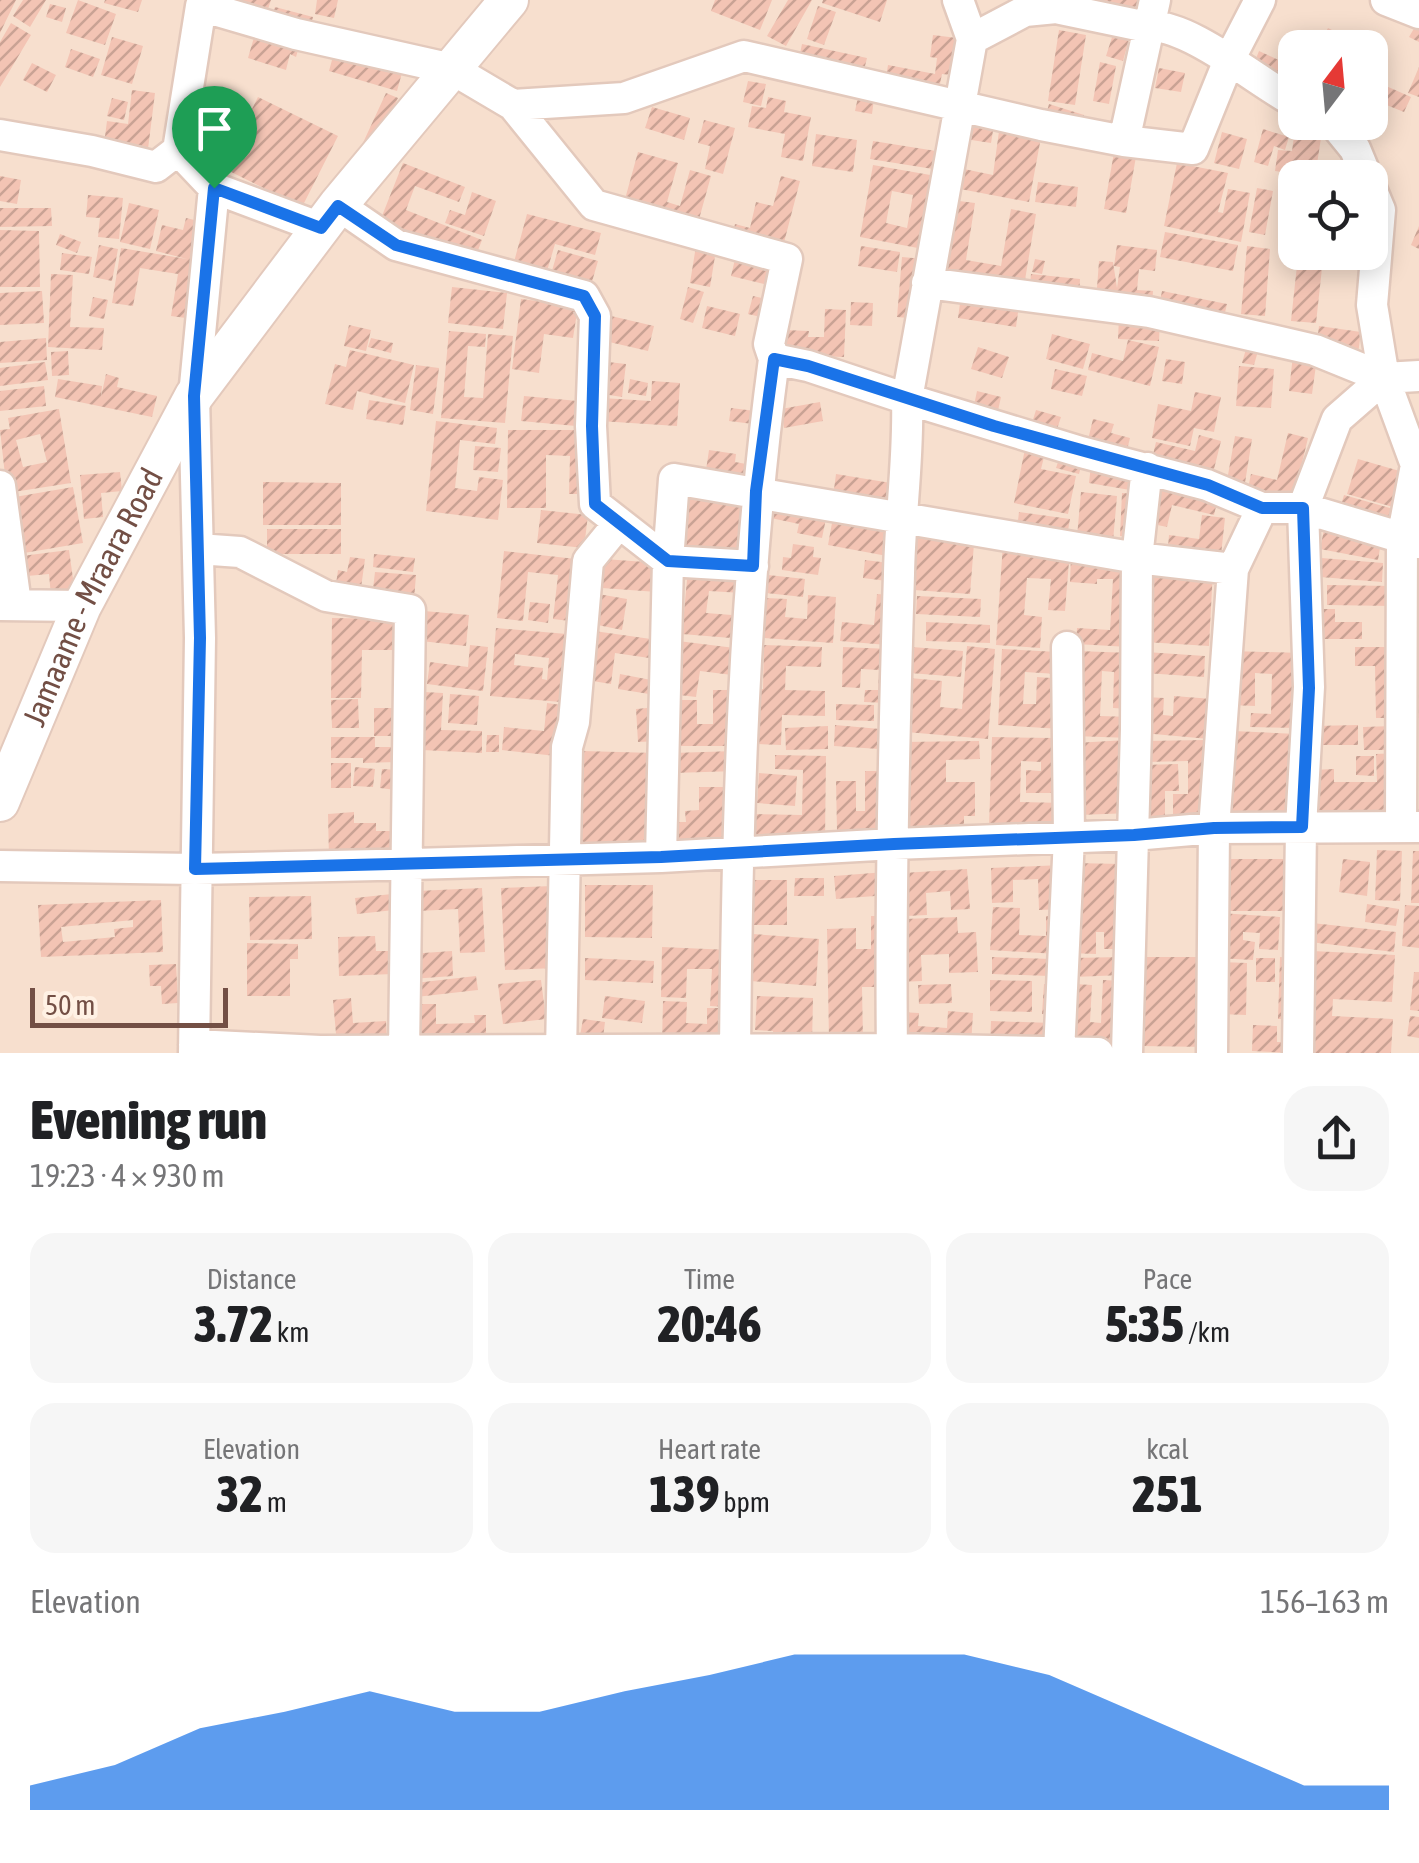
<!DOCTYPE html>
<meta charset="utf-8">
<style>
:root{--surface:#fff;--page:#f6f6f6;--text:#202124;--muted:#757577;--accent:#1a73e8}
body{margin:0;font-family:"Asap Condensed",sans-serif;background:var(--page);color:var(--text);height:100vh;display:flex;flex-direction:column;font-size:38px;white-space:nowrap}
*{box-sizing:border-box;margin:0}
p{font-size:32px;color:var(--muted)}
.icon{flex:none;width:55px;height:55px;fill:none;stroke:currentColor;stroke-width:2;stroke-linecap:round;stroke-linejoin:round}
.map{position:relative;height:1053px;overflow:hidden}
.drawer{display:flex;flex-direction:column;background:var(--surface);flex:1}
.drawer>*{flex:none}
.needle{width:65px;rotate:16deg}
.controls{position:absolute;left:1278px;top:30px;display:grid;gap:20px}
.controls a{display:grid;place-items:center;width:110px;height:110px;border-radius:20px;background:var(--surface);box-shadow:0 5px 25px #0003;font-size:50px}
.scale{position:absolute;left:30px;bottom:25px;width:198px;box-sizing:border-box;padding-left:10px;border:5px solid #734f45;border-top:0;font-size:28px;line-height:35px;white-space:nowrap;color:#734f45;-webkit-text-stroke:8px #fff1e4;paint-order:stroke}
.pin{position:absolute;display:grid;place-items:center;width:85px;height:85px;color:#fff;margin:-102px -42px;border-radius:50% 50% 50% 0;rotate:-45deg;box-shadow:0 0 10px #0007}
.pin .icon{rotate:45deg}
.round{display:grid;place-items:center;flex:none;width:105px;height:105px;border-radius:30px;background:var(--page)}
.head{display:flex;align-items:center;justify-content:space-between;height:170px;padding:0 30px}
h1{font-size:55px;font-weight:800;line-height:75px}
.stats{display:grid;grid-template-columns:repeat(3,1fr);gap:15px;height:170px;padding:10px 30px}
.stats div{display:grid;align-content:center;border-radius:25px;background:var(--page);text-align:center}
.stats b{font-size:50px;font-weight:800}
.stats small{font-size:28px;font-weight:400}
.stats p{font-size:28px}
.chart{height:280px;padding:20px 30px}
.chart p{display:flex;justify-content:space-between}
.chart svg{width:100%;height:180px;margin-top:10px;fill:var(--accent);opacity:.7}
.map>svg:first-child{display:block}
.residential{fill:#f7dfce;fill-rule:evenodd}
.building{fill:url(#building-hatch);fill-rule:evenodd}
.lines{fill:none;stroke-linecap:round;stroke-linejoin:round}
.minor-casing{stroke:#e3c9bc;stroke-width:35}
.tertiary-casing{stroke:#e3c9bc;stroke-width:42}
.minor{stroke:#fff;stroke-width:30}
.tertiary{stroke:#fff;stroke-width:38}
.route-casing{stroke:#fff;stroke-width:20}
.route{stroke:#1a73e8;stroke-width:12}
.labels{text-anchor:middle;stroke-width:10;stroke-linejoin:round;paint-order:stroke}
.street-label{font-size:32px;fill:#734f45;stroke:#fff1e4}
</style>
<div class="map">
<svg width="1419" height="1053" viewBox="0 0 1419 1053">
<defs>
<pattern id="building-hatch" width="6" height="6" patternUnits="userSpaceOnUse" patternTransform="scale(2.5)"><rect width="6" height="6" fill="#f3c4b4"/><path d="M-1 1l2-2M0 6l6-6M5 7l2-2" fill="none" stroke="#c9a294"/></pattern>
</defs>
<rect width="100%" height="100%" fill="#fdecdd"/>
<!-- residential -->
<path class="residential" d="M0 0H1419V1053H0ZM1295 48H1370V122H1295ZM1295 178H1370V252H1295Z"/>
<!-- building -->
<path class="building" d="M0 0H16L0 33Z
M23 0H46L30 27 13 16Z
M78 0 116 14 105 45 66 33Z
M105 0H142L138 12 104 3Z
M234 0H271L267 12Z
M317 0H338L334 18 315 14Z
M715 0H772L760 30 711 11Z
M788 0H812L786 46 767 36Z
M823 0H887L880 22 822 3Z
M1091 0H1138L1133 21Z
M50 4 66 8 62 22 46 17Z
M818 6 836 12 824 45 807 39Z
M275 7 313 17 309 33 270 23Z
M11 23 31 35 0 87V42Z
M1416 25 1419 26V42L1409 37Z
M257 27 301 40 296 57 290 54 286 70 248 58Z
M1115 28 1131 32 1123 61 1106 56Z
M1328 28 1367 48H1317Z
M1059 30 1086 35 1075 105 1048 101Z
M933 35 957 38 952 75 942 74 938 93 885 84 888 65 935 74 937 58 930 57Z
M112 37 143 46 132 84 101 75Z
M802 44 867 58 862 78 798 63Z
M71 49 100 59 93 77 65 67Z
M335 49 403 69 397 91 329 71Z
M1370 49 1381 54 1370 76Z
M1259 51 1287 64 1278 83 1251 71Z
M1100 62 1116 66 1109 104 1093 101Z
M32 63 56 75 47 92 23 80Z
M1419 67V97L1408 93Z
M1159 68 1185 73 1181 92 1155 88Z
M748 81 766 84 761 106 743 102Z
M1386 86 1411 97 1404 112 1379 102Z
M132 90 155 93 148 149 104 144 107 121 128 124Z
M386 93 398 98 374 151 362 145Z
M258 97 338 136 302 207 223 168Z
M768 97 786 101 784 112 811 117 803 161 781 157 785 134 748 127 752 106 766 108Z
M858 97 874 99 872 114 855 111Z
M112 98 128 102 124 120 107 116Z
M1049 104 1084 115 1080 131 1044 122Z
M652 107 690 118 684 140 645 128Z
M704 120 735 128 723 174 705 169 710 146 698 143Z
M969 121 994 125 991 143 965 139Z
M1296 122 1323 125 1315 177 1275 171 1278 150 1292 151Z
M1000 124 1042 132 1029 202 955 188 959 168 993 175Z
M1263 129 1289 137 1285 150 1274 146 1268 166 1254 162Z
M1222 132 1247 139 1239 169 1214 163Z
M816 134 857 140 853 172 812 166Z
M873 141 936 151 933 169 870 159Z
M1115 147 1137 151 1126 213 1104 209Z
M638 152 678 163 667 202 680 206 690 170 711 176 696 230 622 210Z
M403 163 465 187 459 202 415 186 406 210 482 240 475 258 380 221Z
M1177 163 1228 173 1218 212 1223 213 1228 189 1250 193 1241 242 1164 226Z
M873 165 936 176 923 249 860 237ZM892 191 913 195 907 228 886 223Z
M0 176 21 180 17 204 0 201Z
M781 176 800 181 781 254 731 241 735 224 750 228 756 202 773 206Z
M1038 182 1078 187 1076 207 1035 202Z
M1257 188 1273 191 1265 235 1249 232Z
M472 192 496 201 484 236 445 223 450 210 465 215Z
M88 195 123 198 119 239 98 237 100 218 86 217Z
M951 200 975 203 966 260 1001 266 1011 209 1036 214 1023 292 939 278Z
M129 203 159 210 150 249 120 242Z
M0 208H51L52 226 0 227Z
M527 214 601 233 595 255 555 244 547 271 514 262Z
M186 218 203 222 193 319 171 316 178 274 140 268 133 306 112 303 121 248 187 259 156 251 162 225 183 230Z
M1419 226V249L1411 245Z
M0 230 39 231 40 287H0Z
M1165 232 1238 245 1233 271 1160 257Z
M60 234 81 242 77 253 56 245Z
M99 245 118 249 112 281 93 277Z
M1117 245 1157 250 1155 271 1139 269 1137 290 1153 291 1152 306 1096 301 1099 261 1113 262 1117 288 1120 267 1114 266Z
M696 246 716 250 710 287 690 283Z
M861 246 900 252 897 272 858 266Z
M1247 246 1270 249 1265 316 1241 314Z
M558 250 598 261 589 292 549 281Z
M62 253 92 257 89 274 60 270Z
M736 255 778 266 772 286 731 276Z
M1298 256 1323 259 1316 323 1291 321Z
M902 257 924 259 919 319 897 317Z
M1035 259 1045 261 1042 274 1032 272Z
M51 274 73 275 70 327 104 328 102 350 48 347Z
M1031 274 1080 279 1079 300 1029 295Z
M452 287 507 293 503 329 448 323Z
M688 287 704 292 693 323 680 319Z
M42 291 44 323 0 325V293Z
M1162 291 1227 304 1222 325 1158 312Z
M753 296 770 300 765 318 748 314Z
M961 296 1019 305 1016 327 958 318Z
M93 297 108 300 104 319 89 316Z
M521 299 578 306 573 338 544 334 539 373 512 369Z
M851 302 873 303 872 326 850 325Z
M707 306 740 314 735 336 702 328Z
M825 309 846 310 844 357 784 355 785 330 809 331 808 337H824Z
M611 316 654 326 648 351 605 341Z
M1119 317 1160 319 1159 341 1118 339Z
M349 325 371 330 366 351 344 346Z
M1319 326 1361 332 1358 354 1316 349Z
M449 331 486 334 485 347 468 346 464 397 483 398 488 334 513 336 505 423 441 418Z
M1052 334 1090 344 1083 369 1046 359Z
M46 338 47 360 0 363V342Z
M371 338 393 343 391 353 368 347Z
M1128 340 1159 347 1150 386 1088 370 1092 353 1123 361Z
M978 347 1009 357 1002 378 971 369Z
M1246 349 1258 351 1254 365 1242 363Z
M350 350 414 365 405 403 357 391 353 410 325 404 335 364 346 367Z
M68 351 69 375 52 376 51 352Z
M1293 355 1317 358 1312 394 1289 391Z
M1166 359 1185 362 1182 384 1162 381Z
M45 362 48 380 0 386V368Z
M608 362 626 364 622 397 603 394Z
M416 365 439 368 433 414 410 410Z
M1239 366 1274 369 1271 408 1236 406Z
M1055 369 1087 376 1082 396 1051 389Z
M106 374 119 378 117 387 157 396 152 417 55 397 58 379 102 386 101 397Z
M630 379 648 383 646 396 628 393Z
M652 381 680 383 677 426 600 421 602 398 651 401Z
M44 386 46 406 0 411V391Z
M977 391 1001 397 997 415 973 410Z
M1195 392 1221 397 1214 432 1194 428 1190 446 1152 438 1158 404 1191 411Z
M524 396 578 401 576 426 521 421Z
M369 400 406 406 403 425 366 419Z
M820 402 823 421 784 428 781 409Z
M731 408 755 411 753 424 729 421Z
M59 409 71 483 7 493 0 430 10 429 8 418ZM40 434 47 462 23 467 16 440Z
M1036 410 1061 417 1056 432 1031 426Z
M1093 419 1114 424 1111 433 1130 438 1125 458 1086 448Z
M436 421 497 428 495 444 460 440 455 488 477 491 479 477 503 480 498 520 426 511Z
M508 430H590L589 494H569L570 456 546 455V508H507Z
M1288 433 1308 438 1292 504 1247 493 1251 474 1277 480Z
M1199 435 1221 441 1212 477 1151 463 1156 442 1195 451Z
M1235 436 1252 439 1244 489 1226 486Z
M475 446 501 448 498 472 473 470Z
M1025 449 1045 453 1041 469 1076 476 1068 514 1014 503Z
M709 450 736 454 735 462 752 465 748 484 705 477Z
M1061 453 1083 459 1079 474 1056 468Z
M1358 459 1410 474 1400 509 1347 494Z
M1091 465 1139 473 1136 491 1089 483Z
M120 472 122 491 101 493 103 517 84 519 80 475Z
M836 474 897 484 893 507 833 497Z
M1153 479 1219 494 1214 515 1172 505 1167 527 1143 522Z
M263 482 341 483V525H263Z
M73 487 83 543 12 555 3 499Z
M690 490 748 494 743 561 685 556Z
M1081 492 1117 496 1113 541 1077 537Z
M1122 493 1139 494 1136 538 1120 536Z
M1344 495 1404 512 1398 533 1338 515Z
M770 497 828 509 822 538 797 533 799 524 766 517Z
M541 510 588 515 584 548 537 543Z
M834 512 893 523 887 556 828 545Z
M1019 512 1070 519 1067 536 1017 529Z
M1202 515 1225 518 1220 564 1167 558 1169 535 1199 539Z
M1325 525 1382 536 1378 560 1320 549Z
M918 526 975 531 970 594 914 590Z
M267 529H341V554H267Z
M793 544 814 547 813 557 821 558 818 575 782 570 783 557 791 558Z
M1003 544 1070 549 1065 611 1048 610 1051 579 1027 578 1024 615 1042 617 1040 648 996 645Z
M69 550 75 593 51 596 49 574 16 577 14 557Z
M504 551 576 559 570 621 553 619 558 575 528 572 523 621 497 618Z
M374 554 415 558 413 572 373 567Z
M350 557 365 559 361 588 336 584 338 570 347 572Z
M1071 557 1135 561 1129 647 1076 644 1077 628 1110 630 1113 579H1097V584L1070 582Z
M1309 557 1383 563 1382 582 1308 576Z
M604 559 659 563 657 592 602 588Z
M865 560 889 563 887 581 863 578Z
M1149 566 1213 569 1209 646 1145 642Z
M688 569 744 574 742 593 709 591 706 613 745 616 743 639 682 634Z
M375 572 416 575 414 600 372 597Z
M768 575 805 579 803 597 766 593Z
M1327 585 1392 586V606L1327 605Z
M598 594 627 599 622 630 593 624Z
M877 594 892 595 887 645 840 641 842 622 874 625Z
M808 595 836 597 833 643 764 638 766 598 787 599 785 617 807 619Z
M917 596 981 599 980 617 916 614Z
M530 602 550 604 548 623 528 620Z
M1317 609H1335V622H1362V639H1318Z
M424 611 469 615 466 646 421 641Z
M332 618 393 619V650H362L361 698H331Z
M926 622 990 625V643L926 641Z
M496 628 567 634 561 702 490 696ZM515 654 549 658 547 680 542 679 543 668 514 665Z
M587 630 658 640 656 659 615 653 611 684 580 679Z
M1419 639V718H1415L1410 640Z
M678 641 743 649 740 676 700 671 696 697 671 694Z
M470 645 488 647 483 691 427 684 430 662 468 667Z
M764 645 822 647 821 667 786 666 785 690 825 691V716L782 715 781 745 755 744 757 689H763Z
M967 646 995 649 988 739 906 732 910 678 942 681 940 707 962 709Z
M843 647 890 649 888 703 864 702 865 690H878L879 670 861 669 860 688 842 687Z
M912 647 963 651 961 677 910 673Z
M1355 647H1394V718H1376L1375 666H1355Z
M1002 649 1057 652V674L1025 672 1023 704H1036L1037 677 1065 679 1062 729 998 725Z
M1077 651 1132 653 1130 709 1113 708 1114 672 1102 671 1100 716 1131 717 1130 738 1074 736Z
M1231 651 1302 653 1300 728 1250 727 1251 713 1271 714 1272 674 1255 673V706L1231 705Z
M1146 652 1205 656 1204 677 1145 673Z
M620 674 651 680 649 694 618 689Z
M713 690H738V746H672L671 700H697V724H713Z
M424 692 443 693 441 730 482 731V753L422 750Z
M450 694 479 696 477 725 448 723Z
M1174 696 1212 699 1209 739 1143 733 1146 697 1164 698 1163 715 1173 716Z
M358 699 359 728H332L331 700Z
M547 703 561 705 556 756 502 750 504 727 544 731Z
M836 704 874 705V721L836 720Z
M658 707 660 741 638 742 636 709Z
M374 708H399V736H374Z
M835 725 880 729 879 749 834 746Z
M1358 725V745H1315V726Z
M828 726V749L786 750 785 728Z
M1393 726 1394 750H1364L1363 727Z
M1233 731 1297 734 1294 814 1229 811Z
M487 735H499V752H486Z
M331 737H375V747H396V762L363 763V758H331Z
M992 737 1053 738 1052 793H1026V770L1041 771V762L1021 761 1020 802 1065 803 1064 829 989 827Z
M1127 740 1131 813 1079 815 1075 743Z
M1204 740 1205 814H1173V794H1188V761L1145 762V741Z
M979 741 980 759 946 760V782H975V816H964V834L904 835 902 742Z
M582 751 655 753 653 844 581 842Z
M736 751 737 771 673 773 672 753Z
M1397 753 1398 812 1312 813V770L1334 769V782H1377L1376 754Z
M775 755 826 756 825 841 748 840V814L802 815 803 770 775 769Z
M1356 756H1374V776L1356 775Z
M331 763H351V788H331Z
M1178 764 1179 791H1165V816H1144L1142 765Z
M355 767 375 769 373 787 353 786Z
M382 769 398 770 396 790 380 788Z
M865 771H881L882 831H837L836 781H856V811H865Z
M759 773 797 776 795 806 757 803Z
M699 787H733L734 843 671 844V822H686L685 811 699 810Z
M354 812V823H376V831H397L398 856 329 858 328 814Z
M1377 850 1402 851 1400 901 1375 900Z
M1413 851H1419V903H1411Z
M1219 859H1292V911H1219Z
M1343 859 1370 862 1367 896 1339 892Z
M1071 863 1124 864 1123 949H1104V932H1096V954L1070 953Z
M1062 865 1064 909 1039 910 1038 879 1013 880V902L992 903 991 868Z
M967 869 970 909 951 910 950 891 926 893 927 915 906 916 903 873Z
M886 872 888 895 836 899 834 876Z
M795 878H824V896H794Z
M752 880H787V925H752Z
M585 885H653L652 938 585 937Z
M552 886 555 968 505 970 501 888Z
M482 888 485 952 460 953 458 909 418 911 417 891Z
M392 894 394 910 357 914 355 898Z
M311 896 312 939 250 940 249 897Z
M161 900 163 952 41 957 38 905ZM133 920V927L114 929 115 937 63 942 61 927Z
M1367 904 1399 909 1396 926 1365 922Z
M1405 905 1419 906V948L1402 946Z
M993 907 1020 908 1019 935 1046 936V916L1059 917 1057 954 990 950Z
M1220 913 1280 917 1278 950 1259 949 1260 933 1243 932V940L1255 942 1253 960 1217 958Z
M871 916H884L885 987H862L863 1040H829L827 929 856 928V949H871Z
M957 917 958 933 976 932 978 972 949 973V954L921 955 922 981 899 982 904 919Z
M1312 923 1396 932 1394 952 1310 942Z
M753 934 819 939 816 986 750 981Z
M375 936 376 951H393L394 974 339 976 338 937Z
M247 943 298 944V959H290V996H247Z
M662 947 730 950 727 1007 710 1006 712 969H687L686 998 661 997Z
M452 951 453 976 411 979 409 954Z
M1312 951 1395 955 1392 1002 1333 999 1332 1016 1393 1019 1391 1053H1308Z
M992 957 1050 959 1049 976 992 974Z
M1121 957 1122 975 1074 977 1073 958Z
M1140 957H1207V1047L1140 1046Z
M1280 957 1295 958 1293 1019H1278Z
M585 958 654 961 653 983 585 980Z
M1256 958H1275V982H1256Z
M1221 962 1247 963 1246 1015 1220 1014Z
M176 964 178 1003 162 1004 161 986H150L149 965Z
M1414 972H1419V1011L1410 1010Z
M476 976 478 990 416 997 415 983Z
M541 980 546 1019 503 1024 498 984Z
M990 980 1032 981V1012L990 1011Z
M1103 980 1123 981 1118 1048 1070 1044 1074 984 1092 985 1090 1022 1101 1023Z
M951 984 952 1003 919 1004 918 985Z
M1044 984 1056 985 1053 1015 1042 1014Z
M605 996 645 1001 642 1023 602 1018Z
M757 996 813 998 812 1045 773 1043V1031L755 1030Z
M351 998 353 1023 386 1021 387 1041 337 1045 333 1000Z
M663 1001 687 1002 686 1023 707 1024V1008H729L728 1044 662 1042Z
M418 1004H436V1024L475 1023 474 1015H486V1040L419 1042Z
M948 1011 973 1013 971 1046 898 1041 900 1012 919 1013 918 1026 947 1028Z
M1410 1016 1419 1017V1038L1407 1036Z
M583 1019 605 1022 602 1046 579 1042Z
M991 1021 1052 1023V1046L990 1045Z
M1253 1025 1277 1026V1042H1281L1282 1027 1292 1028 1291 1053 1252 1051Z"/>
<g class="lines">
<defs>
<path id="minor" d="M1386 0 1419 13
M972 39 1025 11 1056 8 1147 27C1185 21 1259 83 1295 102
M513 105 624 98 744 56 1041 125 1124 141 1193 149 1229 60 1260 0
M1333 122 1355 149 1367 178
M0 135 92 151 156 167 178 150
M1124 141 1155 0
M1370 186 1380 210 1372 305 1384 378 1416 465 1402 539 1401 827
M214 188 321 228
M338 205 396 245 584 296 595 316 591 426 595 504 668 561 753 566
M927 283 1149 312 1315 350 1384 378
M774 359 808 366 907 399 1081 452 1207 485 1262 508H1303L1419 543
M0 486 16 604
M198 549 240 552 326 596 410 610 404 1053
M0 605 82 606
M661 857 668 561 674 479 1137 558 1233 569
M0 866 195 869 377 865 661 857 894 844 1134 835 1214 828 1419 827
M194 1045 320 1051 892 1049 1098 1053
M194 1053 200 638 194 396 214 188 178 150 201 6 296 34 452 69 513 105 594 205 787 259 769 344 774 359C743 588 737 822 735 1053
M561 1053 567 747 574 722 588 561 619 523
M892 1053C890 894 894 733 899 574 900 515 909 458 907 399L972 39 958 0
M1059 1053 1069 837 1067 647
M1127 1053 1136 729 1137 558 1147 468
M1212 1053 1214 828 1233 569 1262 508
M1298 1053 1301 827 1309 687 1303 508 1337 419 1384 378 1419 376"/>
<g id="tertiary">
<path id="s1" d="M0 802 82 606 194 396 338 205 509 0"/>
</g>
</defs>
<!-- minor casing -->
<use href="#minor" class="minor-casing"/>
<!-- tertiary casing -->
<use href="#tertiary" class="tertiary-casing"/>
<!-- minor -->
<use href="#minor" class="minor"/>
<!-- tertiary -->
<use href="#tertiary" class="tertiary"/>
</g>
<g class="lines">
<defs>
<path id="route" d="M214 188 321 228 338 206 396 245 584 296 595 316 592 426 595 504 668 561 753 566 756 491 774 359 808 366 994 426 1208 485 1262 508H1303L1309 688 1302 827 1214 828 1134 835 894 844 661 857 195 869 200 638 194 396Z"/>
</defs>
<!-- route casing -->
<use href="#route" class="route-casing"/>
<!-- route -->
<use href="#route" class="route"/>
</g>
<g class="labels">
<!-- street labels -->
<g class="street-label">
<text dy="11" stroke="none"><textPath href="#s1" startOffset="225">Jamaame - Mraara Road</textPath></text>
</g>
</g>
</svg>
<div class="controls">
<a><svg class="needle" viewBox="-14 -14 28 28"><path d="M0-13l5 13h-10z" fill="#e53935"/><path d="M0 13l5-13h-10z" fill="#757577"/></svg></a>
<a><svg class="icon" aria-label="locate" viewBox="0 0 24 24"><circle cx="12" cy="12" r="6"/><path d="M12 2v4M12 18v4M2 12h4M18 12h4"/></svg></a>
</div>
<div class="scale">50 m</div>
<div class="pin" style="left:214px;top:188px;background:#1e9e55"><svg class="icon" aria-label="arrive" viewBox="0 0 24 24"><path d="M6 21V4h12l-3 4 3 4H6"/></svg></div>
</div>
<section class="drawer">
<div class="head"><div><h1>Evening run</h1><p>19:23 · 4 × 930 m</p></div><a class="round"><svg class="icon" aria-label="share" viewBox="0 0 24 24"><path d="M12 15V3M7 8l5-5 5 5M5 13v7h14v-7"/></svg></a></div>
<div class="stats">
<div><p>Distance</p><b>3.72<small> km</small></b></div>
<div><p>Time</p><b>20:46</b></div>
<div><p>Pace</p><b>5:35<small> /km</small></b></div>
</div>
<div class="stats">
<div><p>Elevation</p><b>32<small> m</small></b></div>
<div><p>Heart rate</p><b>139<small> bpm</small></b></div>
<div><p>kcal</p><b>251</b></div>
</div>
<div class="chart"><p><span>Elevation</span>156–163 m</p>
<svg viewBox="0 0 160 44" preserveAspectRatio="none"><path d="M0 44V38L10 33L20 24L30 20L40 15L50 20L60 20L70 15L80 11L90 6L100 6L110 6L120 11L130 20L140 29L150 38L160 38V44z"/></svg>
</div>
</section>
